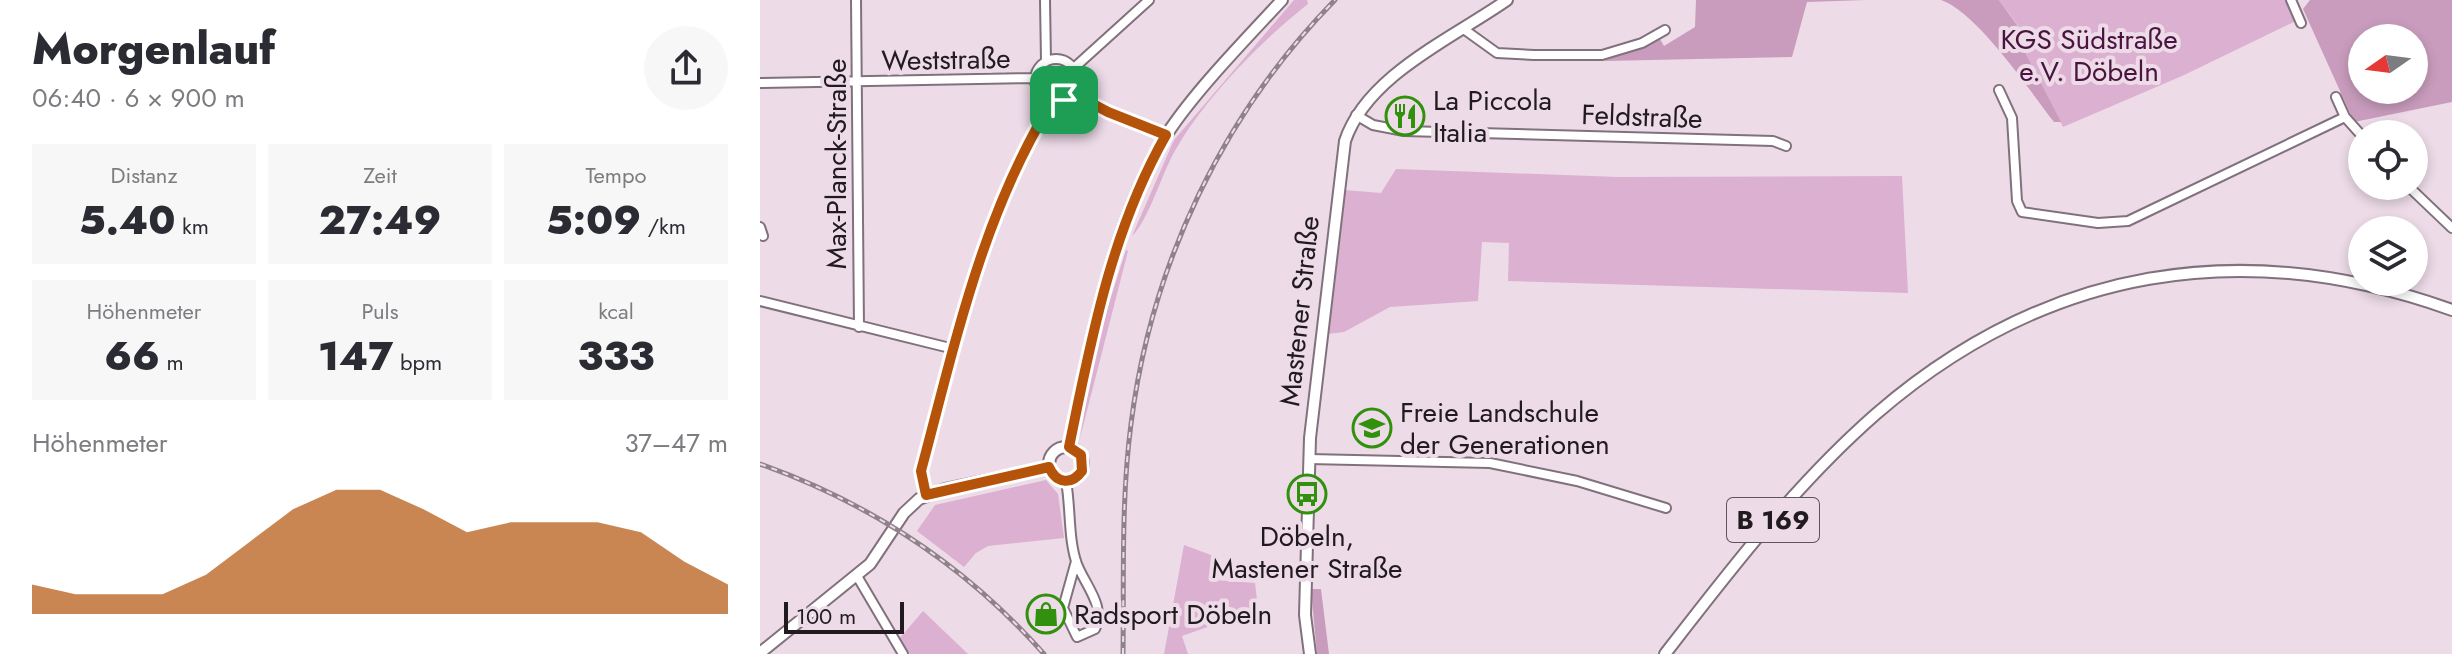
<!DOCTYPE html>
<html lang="de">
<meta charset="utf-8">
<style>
:root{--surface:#fff;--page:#f7f7f7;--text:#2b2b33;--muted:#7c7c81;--accent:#b45309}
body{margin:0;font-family:Jost,sans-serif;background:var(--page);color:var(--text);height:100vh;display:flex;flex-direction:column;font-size:30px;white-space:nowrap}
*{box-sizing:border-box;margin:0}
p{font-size:26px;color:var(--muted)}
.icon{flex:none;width:44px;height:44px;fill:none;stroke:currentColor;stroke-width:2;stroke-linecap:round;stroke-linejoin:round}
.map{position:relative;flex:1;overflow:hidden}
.sheet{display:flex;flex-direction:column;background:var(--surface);width:760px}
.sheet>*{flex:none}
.needle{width:52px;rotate:256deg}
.tools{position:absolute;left:1588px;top:24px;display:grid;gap:16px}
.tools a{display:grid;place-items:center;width:80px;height:80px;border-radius:50%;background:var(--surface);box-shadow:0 4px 12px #0003;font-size:40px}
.scale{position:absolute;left:24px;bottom:20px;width:120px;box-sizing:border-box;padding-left:8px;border:4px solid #211a1f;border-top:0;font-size:22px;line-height:28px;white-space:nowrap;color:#211a1f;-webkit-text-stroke:6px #eddbe8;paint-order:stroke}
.pin{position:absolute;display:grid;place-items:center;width:68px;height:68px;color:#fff;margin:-34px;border-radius:16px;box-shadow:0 4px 12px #0006}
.round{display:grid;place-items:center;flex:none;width:84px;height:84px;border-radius:42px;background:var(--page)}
.summary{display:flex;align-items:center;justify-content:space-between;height:136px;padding:0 32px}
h1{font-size:44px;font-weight:800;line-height:60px}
.metrics{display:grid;grid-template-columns:repeat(3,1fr);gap:12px;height:136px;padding:8px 32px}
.metrics div{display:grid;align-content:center;border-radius:0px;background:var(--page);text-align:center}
.metrics b{font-size:40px;font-weight:800}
.metrics small{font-size:22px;font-weight:400}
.metrics p{font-size:22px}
.chart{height:224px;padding:16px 32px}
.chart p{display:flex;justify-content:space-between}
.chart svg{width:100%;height:144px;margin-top:8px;fill:var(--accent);opacity:.7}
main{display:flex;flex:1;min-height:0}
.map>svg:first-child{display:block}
.green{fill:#dcb0d0}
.forest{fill:#c99cbd;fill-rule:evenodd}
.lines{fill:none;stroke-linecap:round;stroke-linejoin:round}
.minor-casing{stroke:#81717d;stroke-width:12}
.major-casing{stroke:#81717d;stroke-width:14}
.minor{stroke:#fff;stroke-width:8}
.major{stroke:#fff;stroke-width:10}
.rail-casing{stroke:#8f828b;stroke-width:5}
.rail{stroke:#eddbe8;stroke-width:2;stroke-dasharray:6;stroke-linecap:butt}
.route-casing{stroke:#fff;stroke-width:16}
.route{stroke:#b45309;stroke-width:10}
.labels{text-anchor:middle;stroke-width:8;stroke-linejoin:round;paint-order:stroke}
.shield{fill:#eddbe8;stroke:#5e545b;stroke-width:2}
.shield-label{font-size:26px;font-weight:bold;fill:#211a1f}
.park-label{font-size:28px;fill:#49143f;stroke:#eddbe8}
.street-label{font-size:28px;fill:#211a1f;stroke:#eddbe8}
.poi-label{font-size:28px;fill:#211a1f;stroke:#eddbe8;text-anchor:start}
</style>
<main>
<section class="sheet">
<div class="summary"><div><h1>Morgenlauf</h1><p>06:40 · 6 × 900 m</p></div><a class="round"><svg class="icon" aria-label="share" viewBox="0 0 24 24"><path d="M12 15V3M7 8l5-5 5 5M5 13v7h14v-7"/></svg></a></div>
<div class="metrics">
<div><p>Distanz</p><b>5.40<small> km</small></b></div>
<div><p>Zeit</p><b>27:49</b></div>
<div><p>Tempo</p><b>5:09<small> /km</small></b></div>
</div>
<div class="metrics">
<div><p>Höhenmeter</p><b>66<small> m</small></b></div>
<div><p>Puls</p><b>147<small> bpm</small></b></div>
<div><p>kcal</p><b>333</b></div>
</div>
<div class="chart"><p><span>Höhenmeter</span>37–47 m</p>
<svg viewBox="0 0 160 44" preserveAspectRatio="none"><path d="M0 44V35L10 38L20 38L30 38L40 32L50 22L60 12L70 6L80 6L90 12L100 19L110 16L120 16L130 16L140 19L150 28L160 35V44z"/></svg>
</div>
</section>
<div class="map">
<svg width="1692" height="654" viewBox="0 0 1692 654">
<rect width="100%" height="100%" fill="#eddbe8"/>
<!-- green -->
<path class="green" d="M534 0H547L548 4C501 41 446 97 416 149 402 172 389 220 372 236L414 140Z
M1239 0H1526L1536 21 1422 76 1303 127 1265 52 1262 31Z
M636 169 858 177 1142 176 1148 293 748 281 749 243 722 242 718 301 630 307 584 332 568 334 584 190 621 193Z
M366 250 368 251 320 438 336 344Z
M286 480 298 494 304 538 228 546 216 553 204 567 157 531 175 505Z
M424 545 451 555 455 580 495 583 498 609 422 636 428 654H404Z
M163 611 208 654H150L139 639Z"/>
<!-- forest -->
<path class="forest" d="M936 0H1105L1047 2 1032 57 844 61 900 39 904 46 935 27Z
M1181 0H1239L1262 32 1265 52 1301 122H1294C1269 90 1217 12 1181 0Z
M1550 0H1692V102L1594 122 1543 9ZM1602 38H1654V90H1602Z
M551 589H561L569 654H557Z"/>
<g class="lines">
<defs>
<path id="minor" d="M96 0 99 327
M285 0 286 61
M1531 0 1541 23
M705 30 737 53 774 55H842L882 43 905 30
M275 80a21 21 0 1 1 42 0a21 21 0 1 1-42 0Z
M315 67 389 0
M0 83 275 78
M1239 90 1252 118 1257 201 1262 212 1338 223 1368 221 1585 117
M314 94 348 112 406 135
M1576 97 1585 117 1602 136
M596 115 613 125 644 131 1013 141 1026 146
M1648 186 1692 228
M0 227 3 236
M0 301 194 349
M549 459 730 463 817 481 906 508
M306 481C311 508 308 539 317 564 325 585 346 606 335 629L317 637 303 608 316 561
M166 495 161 471C194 344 222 215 292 102
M97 576 143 654"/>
<path id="major" d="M289 464a17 17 0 1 1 34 0a17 17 0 1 1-34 0Z
M309 447C328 349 353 218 407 134 435 91 486 39 522 0
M0 653 110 564 144 513 159 499 185 489 289 467
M550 654 545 615 550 438 585 141C607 75 693 38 747 0
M905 654C970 570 1036 484 1116 414 1286 267 1482 235 1692 310"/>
</defs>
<!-- minor casing -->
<use href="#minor" class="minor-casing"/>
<!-- major casing -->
<use href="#major" class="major-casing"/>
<!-- minor -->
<use href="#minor" class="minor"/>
<!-- major -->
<use href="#major" class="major"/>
<defs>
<path id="rail" d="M0 464C110 503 206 566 284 654
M363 654C364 578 361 500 371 424 391 265 463 114 575 0"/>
</defs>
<!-- rail casing -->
<use href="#rail" class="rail-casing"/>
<!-- rail -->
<use href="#rail" class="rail"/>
</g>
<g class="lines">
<defs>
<path id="route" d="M314 94 348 112 406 135C351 231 331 340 309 447L321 455 322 471C311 486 296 483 289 467L166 495 161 471C195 344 222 215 292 102L304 100Z"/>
</defs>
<!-- route casing -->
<use href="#route" class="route-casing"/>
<!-- route -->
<use href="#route" class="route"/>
</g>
<!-- icons -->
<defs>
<symbol id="restaurant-ring" viewBox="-11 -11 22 22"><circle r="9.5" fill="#eddbe8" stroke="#31910d" stroke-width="1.5"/><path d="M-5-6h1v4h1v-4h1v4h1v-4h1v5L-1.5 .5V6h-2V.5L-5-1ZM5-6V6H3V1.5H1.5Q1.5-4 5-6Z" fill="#31910d"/></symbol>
<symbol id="school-ring" viewBox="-11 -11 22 22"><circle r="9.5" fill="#eddbe8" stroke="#31910d" stroke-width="1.5"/><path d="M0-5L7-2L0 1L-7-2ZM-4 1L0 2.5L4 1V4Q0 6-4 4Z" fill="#31910d"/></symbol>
<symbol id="bus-ring" viewBox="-11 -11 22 22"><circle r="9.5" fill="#eddbe8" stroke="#31910d" stroke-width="1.5"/><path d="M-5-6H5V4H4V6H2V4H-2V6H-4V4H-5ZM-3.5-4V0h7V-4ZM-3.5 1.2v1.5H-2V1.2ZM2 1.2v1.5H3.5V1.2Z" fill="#31910d"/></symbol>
<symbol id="shop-ring" viewBox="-11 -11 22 22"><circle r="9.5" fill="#eddbe8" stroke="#31910d" stroke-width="1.5"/><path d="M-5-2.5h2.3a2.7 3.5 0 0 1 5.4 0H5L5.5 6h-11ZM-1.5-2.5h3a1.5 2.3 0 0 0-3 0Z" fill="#31910d"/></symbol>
</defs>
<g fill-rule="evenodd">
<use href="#restaurant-ring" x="623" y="94" width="44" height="44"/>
<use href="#school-ring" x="590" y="406" width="44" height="44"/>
<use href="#bus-ring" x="525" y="472" width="44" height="44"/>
<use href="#shop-ring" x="264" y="592" width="44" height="44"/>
</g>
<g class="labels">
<!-- shield labels -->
<rect class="shield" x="967" y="498" width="92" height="44" rx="6"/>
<g class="shield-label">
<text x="1013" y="529">B 169</text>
</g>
<!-- park labels -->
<g class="park-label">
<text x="1329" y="49">KGS Südstraße<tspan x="1329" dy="32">e.V. Döbeln</tspan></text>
</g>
<!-- street labels -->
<g class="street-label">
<text transform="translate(186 59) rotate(-1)" y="10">Weststraße</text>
<text transform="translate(882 116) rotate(2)" y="10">Feldstraße</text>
<text transform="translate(76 164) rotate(-90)" y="10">Max-Planck-Straße</text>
<text transform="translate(539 311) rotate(-84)" y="10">Mastener Straße</text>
</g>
<!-- poi labels -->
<g class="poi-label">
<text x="673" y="110">La Piccola<tspan x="673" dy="32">Italia</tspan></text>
<text x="640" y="422">Freie Landschule<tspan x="640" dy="32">der Generationen</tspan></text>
<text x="547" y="546" text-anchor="middle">Döbeln,<tspan x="547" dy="32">Mastener Straße</tspan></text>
<text x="314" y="624">Radsport Döbeln</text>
</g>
</g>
</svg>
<div class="tools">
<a><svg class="needle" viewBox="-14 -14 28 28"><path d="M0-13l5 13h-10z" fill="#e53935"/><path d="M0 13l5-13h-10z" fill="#7c7c81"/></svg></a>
<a><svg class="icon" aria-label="locate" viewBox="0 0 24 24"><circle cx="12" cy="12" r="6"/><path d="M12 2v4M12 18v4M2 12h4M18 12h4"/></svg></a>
<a><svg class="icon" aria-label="layers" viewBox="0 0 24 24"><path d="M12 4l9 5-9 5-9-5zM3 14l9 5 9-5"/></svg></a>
</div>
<div class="scale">100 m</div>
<div class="pin" style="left:304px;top:100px;background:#1e9e55"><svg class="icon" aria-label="arrive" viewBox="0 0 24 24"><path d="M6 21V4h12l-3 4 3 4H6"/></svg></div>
</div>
</main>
